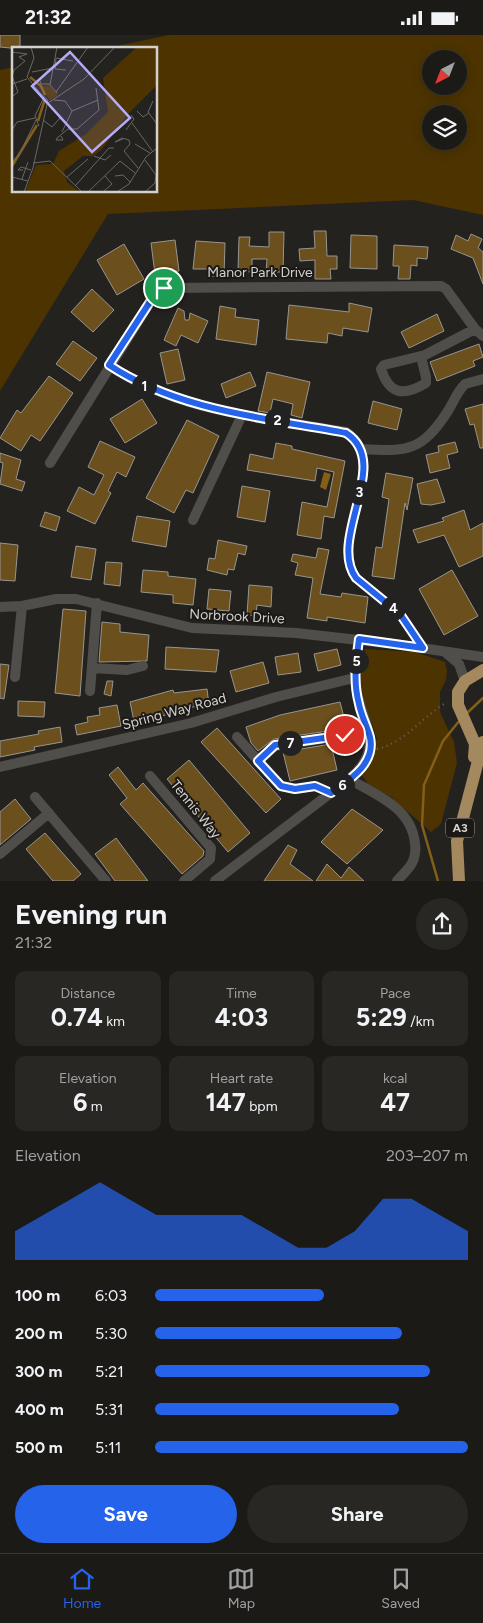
<!DOCTYPE html>
<meta charset="utf-8">
<style>
:root{--surface:#1b1a17;--page:#282724;--text:#f1f3f6;--muted:#a0a1a1;--line:#393836;--accent:#2563eb}
body{margin:0;font-family:Figtree,sans-serif;background:var(--page);color:var(--text);height:100vh;display:flex;flex-direction:column;font-size:19px;white-space:nowrap}
*{box-sizing:border-box;margin:0}
p{font-size:16px;color:var(--muted)}
.icon{flex:none;width:28px;height:28px;fill:none;stroke:currentColor;stroke-width:2;stroke-linecap:round;stroke-linejoin:round}
.map{position:relative;height:846px;overflow:hidden}
.details{display:flex;flex-direction:column;background:var(--surface);flex:1}
.details>*{flex:none}
.needle{width:32px;rotate:222deg}
.buttons{position:absolute;left:422px;top:15px;display:grid;gap:10px}
.buttons a{display:grid;place-items:center;width:45px;height:45px;border-radius:50%;background:var(--surface);box-shadow:0 2px 12px #0003,0 0 0 1px var(--line);font-size:25px}
.pin{position:absolute;display:grid;place-items:center;width:42px;height:42px;color:#fff;margin:-21px;border:2px solid #fff;border-radius:50%;box-shadow:0 1px 5px #0007}
.km{position:absolute;width:25px;height:25px;margin:-12px;border-radius:50%;background:#222;color:#fff;font-size:14px;line-height:25px;text-align:center}
.round{display:grid;place-items:center;flex:none;width:52px;height:52px;border-radius:26px;background:var(--page)}
.summary{display:flex;align-items:center;justify-content:space-between;height:85px;padding:0 15px}
h1{font-size:28px;font-weight:700;line-height:38px}
.metrics{display:grid;grid-template-columns:repeat(3,1fr);gap:8px;height:85px;padding:5px 15px}
.metrics div{display:grid;align-content:center;border-radius:10px;background:var(--page);text-align:center}
.metrics b{font-size:25px;font-weight:700}
.metrics small{font-size:14px;font-weight:400}
.metrics p{font-size:14px}
.chart{height:140px;padding:10px 15px}
.chart p{display:flex;justify-content:space-between}
.chart svg{width:100%;height:90px;margin-top:5px;fill:var(--accent);opacity:.7}
.cta{display:flex;gap:10px;margin-top:auto;padding:10px 15px}
.cta a{flex:1;height:58px;border-radius:30px;background:var(--accent);color:#fff;font-size:20px;font-weight:700;line-height:58px;text-align:center}
.cta a+a{background:var(--page);color:var(--text)}
ul{padding:0 15px;list-style:none;font-size:16px}
li{display:grid;grid-template-columns:80px 60px 1fr;align-items:center;height:38px}
li i{height:12px;border-radius:6px;background:var(--accent)}
.status{display:flex;justify-content:space-between;align-items:center;height:35px;padding:0 25px;background:var(--surface);direction:ltr}
.status svg{height:14px;fill:currentColor}
.menu{display:flex;justify-content:space-around;align-items:center;height:70px;border-top:1px solid var(--line);background:var(--surface);font-size:14px;color:var(--muted)}
.menu a{display:grid;justify-items:center;gap:2px}
.menu .current{color:var(--accent)}
.map>svg:first-child{display:block}
.green{fill:#4c3300;fill-rule:evenodd}
.water{fill:#845f18}
.lines{fill:none;stroke-linecap:round;stroke-linejoin:round}
.stream{stroke:#845f18;stroke-width:2.5}
.building{fill:#6b4f1c;stroke:#979591}
.path{stroke:#686664;stroke-width:2;stroke-dasharray:1 4;stroke-linecap:butt}
.minor{stroke:#504e4b;stroke-width:10}
.major{stroke:#a5895e;stroke-width:12}
.route-casing{stroke:#fff;stroke-width:10}
.route{stroke:#2563eb;stroke-width:6}
.labels{text-anchor:middle;stroke-width:4;stroke-linejoin:round;paint-order:stroke}
.shield{fill:#1b1916;stroke:#9b9a98;stroke-width:1}
.shield-label{font-size:12px;font-weight:bold;fill:#d2d1cf}
.street-label{font-size:14px;fill:#d2d1cf;stroke:#1b1916}
.inset-river{fill:none;stroke:#845f18;stroke-width:2.5}
.inset-road{fill:none;stroke:#6a6865;stroke-width:1}
.view{fill:#b5acf9;fill-opacity:0.15;stroke:#b5acf9;stroke-width:2.5}
.inset-edge{fill:none;stroke:#d2d1cf;stroke-width:2.5}
</style>
<div class="status"><b>21:32</b><svg viewBox="0 0 49 12"><path d="M0 12V9h3v3zM5 12V6h3v6zM10 12V3h3v9zM15 12V0h3v12zM26 1h20v11H26zM47 4h2v5h-2z"/></svg></div>
<div class="map">
<svg width="483" height="846" viewBox="0 0 483 846">
<rect width="100%" height="100%" fill="#24221f"/>
<!-- green -->
<path class="green" d="M169 0H483V180L413 165 108 179 0 356V35L14 32V156H156V14H103ZM431 24H459V51H431ZM431 79H459V106H431Z
M365 614 415 617 445 627 447 636 446 645 440 657V677L454 707 457 728 441 789 431 797 391 762 368 749 360 737 377 704 366 673 360 646Z"/>
<!-- water -->
<path class="water" d="M324 437 331 439 326 455 320 452Z"/>
<g class="lines">
<!-- stream -->
<path class="stream" d="M466 679 483 663
M438 846 422 790 424 750 443 706 460 685"/>
</g>
<!-- building -->
<path class="building" d="M0 0H20V14L0 12Z
M314 196H326L327 221H337V234H330L331 244H315V225L300 226 299 214 315 213Z
M269 197H284L283 237H266L267 224H252V237L238 236 239 202H250L249 211 269 212Z
M471 199 482 204 478 213 483 217V249L473 223 451 214 456 200 468 206Z
M351 200 377 201V234L350 233Z
M175 205 179 236 155 239 151 208Z
M196 206 225 208 224 241H212L213 234H193Z
M124 209 144 244 117 260 97 225Z
M394 210 428 212 427 224 417 223V231L411 230 410 244H398L399 231H393Z
M92 254 114 275 93 297 71 277Z
M349 268 372 273 368 297 343 293 342 301 328 298 327 308 286 304 289 270 349 277Z
M220 271 236 274 235 282 259 285 256 310 216 304Z
M178 273 184 276 185 285H189L190 278 208 286 198 308 181 300 176 311 164 305Z
M437 279 444 296 409 313 401 297Z
M73 306 97 323 80 346 56 329Z
M479 309 483 322 473 326 475 331 437 346 430 327Z
M178 314 185 345 167 349 160 318Z
M250 337 256 351 226 363 221 349Z
M267 337 310 347 302 383 291 380 293 369 273 364 270 378 258 376Z
M49 341 73 358 40 406 31 400 21 416 0 403 17 375 21 378Z
M142 364 157 388 125 408 110 384Z
M373 366 402 374 397 395 368 388Z
M483 369V413H480L474 389 470 390 465 374Z
M187 385 219 401 193 458 186 455 174 478 146 463Z
M100 406 135 422 126 442 117 437 108 456 111 458 95 489 67 476 79 452 94 460 104 440 88 432Z
M455 407 458 417 447 420 450 433 430 438 426 420 439 417 438 411Z
M276 408 292 411V414L345 426 334 483 324 481 321 504 297 500 302 467 327 472 334 437 317 433 315 446 247 435 250 419 273 424Z
M0 418 21 425 16 444 25 447 22 456 0 449 3 428 0 427Z
M386 438 413 443 407 475 405 468 394 544 372 541 376 512 382 513 389 464 382 462Z
M437 444 445 467 431 470 421 469 417 449Z
M242 451 270 456 265 487 237 482Z
M464 475 470 495 483 488V521L459 532 444 500 418 508 413 495 444 486 442 483Z
M45 477 60 482 56 496 40 491Z
M137 481 170 486 166 512 132 506Z
M218 505 247 511 245 520 238 518 234 535 228 534 227 540 207 535 209 523 215 524Z
M0 508 18 510 15 546 0 545Z
M76 511 96 514 91 545 71 542Z
M318 513 329 515 320 559 341 562 342 558 368 562 365 588 327 582V586L307 583 313 543 295 540 298 528 291 526 293 519 316 523Z
M106 527 122 528 120 551 104 549Z
M143 535 168 537V541L196 544 193 570 173 568V560L141 557Z
M452 535 478 581 444 600 419 554Z
M249 550 272 552 271 572 257 570 256 581 247 580Z
M209 554 231 556 229 576 207 574Z
M63 574 86 576 80 661 55 658Z
M102 587 120 589V597L149 600 147 626 99 627Z
M166 612 219 615 216 637 165 634Z
M337 614 341 630 318 636 314 619Z
M298 618 301 637 278 640 275 622Z
M263 627 269 648 236 657 230 636Z
M0 629 9 630 4 664 0 663Z
M107 646H113L111 661 104 659Z
M207 654 209 670 178 674 179 676 158 682V685L135 691 130 667 173 655 174 658Z
M18 666 45 667 44 682 18 681Z
M340 667 346 690 328 696 274 704 258 716 251 708 246 692 280 680Z
M117 670 121 691 77 700 75 690 88 687 87 682 100 680 99 673Z
M60 692 62 707 34 712 35 715 0 722V706L39 699 38 696Z
M217 693 281 764 266 778 201 707Z
M331 709 337 735 290 746 283 717Z
M189 725 250 798 228 817 167 744Z
M118 732 136 755 143 748 204 816 203 821 182 839 120 769 127 763 109 740Z
M15 764 31 784 0 810V777Z
M352 774 383 795 347 829 321 807Z
M45 798 81 839 73 846H53L26 814Z
M116 803 148 846H115L95 819Z
M288 810 297 815 290 829 313 846H264Z
M327 829 341 843 349 832 364 846H316Z"/>
<g class="lines">
<!-- path -->
<path class="path" d="M377 714C405 708 423 681 447 667"/>
<!-- minor -->
<path class="minor" d="M421 322 426 342V348C403 362 389 359 381 334L384 330 425 320 475 294
M109 330C178 377 266 383 346 397 393 428 327 503 356 543L400 579 423 613
M362 414C408 417 422 416 448 376 454 366 457 357 465 349L483 344
M50 428 157 256 164 253 441 251 446 254 475 294 483 301
M193 485 242 380
M0 572 22 571 56 564H76L192 593 296 598 394 609 483 622
M445 617 459 629 465 646
M92 633 127 635 143 631
M15 642 22 571
M90 656 97 568
M237 702 281 751 295 754 315 751 331 758
M258 726 275 711 345 700
M0 732 191 688 276 662 354 643
M150 741 211 813 210 824 184 846
M349 744C377 760 412 773 415 809 416 814 415 823 412 828 409 834 402 840 397 846
M35 762 106 846
M0 819 49 778
M215 846 349 744C388 712 360 687 355 646 353 633 357 617 359 604"/>
<!-- major -->
<path class="major" d="M474 722 475 709 458 670V657L465 646 483 635
M459 846 457 806 483 707"/>
</g>
<g class="lines">
<defs>
<path id="route" d="M164 253 157 256 109 330C179 376 266 383 346 398 393 428 327 504 356 543L400 579 423 613 359 604C356 627 353 647 359 669 361 680 367 691 370 702 376 729 349 745 331 758L315 751 295 754 281 751 258 726 275 710 345 700"/>
</defs>
<!-- route casing -->
<use href="#route" class="route-casing"/>
<!-- route -->
<use href="#route" class="route"/>
</g>
<g class="labels">
<!-- shield labels -->
<rect class="shield" x="446" y="783.5" width="28" height="19" rx="4"/>
<g class="shield-label">
<text x="460" y="797">A3</text>
</g>
<!-- street labels -->
<g class="street-label">
<text x="260" y="242">Manor Park Drive</text>
<text transform="translate(237 581) rotate(3)" y="5">Norbrook Drive</text>
<text transform="translate(174 676) rotate(-15)" y="5">Spring Way Road</text>
<text transform="translate(196 774) rotate(51)" y="5">Tennis Way</text>
</g>
</g>
<!-- overview -->
<g transform="translate(12 12)">
<rect width="145" height="145" fill="#24221f"/>
<path d="M125 0H145V38L116 67 90 102 81 109H71L52 124 55 135 68 145H13L24 118 41 117 47 104 74 87 96 65 91 31ZM37 38 46 48 38 53 27 40Z" fill="#4c3300"/>
<path class="inset-river" d="M18 30 29 39 33 48M26 74 33 52M0 119 25 78"/>
<path class="inset-road" d="M19 0 22 11 15 30 29 47M0 5 15 7 7 10 13 14 2 23 0 29 6 45 0 50M44 11 43 22 54 23M44 11 61 14M20 25 41 21M27 31 29 37H38M0 37 15 32M44 45 76 0M45 46 38 38 45 0M42 53 53 54 60 64M141 54 136 65 145 77M36 56 72 32 103 0M60 64 86 53M125 64 131 70 137 66M31 73 40 80 48 71M120 76 141 105M27 79 23 69 32 50M0 83 5 75 23 71M114 83 122 72 119 68M50 85 60 64M49 89 51 93H44L45 91 56 82H65L87 63 84 41M111 92 103 95 110 91 117 93 118 97 112 104 126 121M123 97 138 106M82 109 93 113 99 108M133 113 144 128 143 136 133 145M0 115 8 106 24 73M21 116 38 114 70 145M11 123H6L9 120 19 123M103 129 111 128 118 135M0 130 16 134M55 130 76 112M10 132 16 115M63 139 97 101H102M12 145 21 121 36 53 28 46M76 145 108 114 123 126M91 145 100 137 93 129M105 145 117 137 134 110 145 101"/>
<path class="view" d="M58 5 118 71 80 105 20 39Z"/>
<rect width="145" height="145" class="inset-edge"/>
</g>
</svg>
<div class="buttons">
<a><svg class="needle" viewBox="-14 -14 28 28"><path d="M0-13l5 13h-10z" fill="#e53935"/><path d="M0 13l5-13h-10z" fill="#a0a1a1"/></svg></a>
<a><svg class="icon" aria-label="layers" viewBox="0 0 24 24"><path d="M12 4l9 5-9 5-9-5zM3 14l9 5 9-5"/></svg></a>
</div>
<div class="pin" style="left:164px;top:253px;background:#1e9e55"><svg class="icon" aria-label="arrive" viewBox="0 0 24 24"><path d="M6 21V4h12l-3 4 3 4H6"/></svg></div>
<div class="pin" style="left:345px;top:700px;background:#d93025"><svg class="icon" aria-label="check" viewBox="0 0 24 24"><path d="M5 12l5 5 9-10"/></svg></div>
<b class="km" style="left:144px;top:351px">1</b>
<b class="km" style="left:277px;top:385px">2</b>
<b class="km" style="left:359px;top:457px">3</b>
<b class="km" style="left:393px;top:573px">4</b>
<b class="km" style="left:356px;top:626px">5</b>
<b class="km" style="left:342px;top:750px">6</b>
<b class="km" style="left:290px;top:708px">7</b>
</div>
<section class="details">
<div class="summary"><div><h1>Evening run</h1><p>21:32</p></div><a class="round"><svg class="icon" aria-label="share" viewBox="0 0 24 24"><path d="M12 15V3M7 8l5-5 5 5M5 13v7h14v-7"/></svg></a></div>
<div class="metrics">
<div><p>Distance</p><b>0.74<small> km</small></b></div>
<div><p>Time</p><b>4:03</b></div>
<div><p>Pace</p><b>5:29<small> /km</small></b></div>
</div>
<div class="metrics">
<div><p>Elevation</p><b>6<small> m</small></b></div>
<div><p>Heart rate</p><b>147<small> bpm</small></b></div>
<div><p>kcal</p><b>47</b></div>
</div>
<div class="chart"><p><span>Elevation</span>203–207 m</p>
<svg viewBox="0 0 160 44" preserveAspectRatio="none"><path d="M0 44V30L10 22L20 14L30 6L40 14L50 22L60 22L70 22L80 22L90 30L100 38L110 38L120 30L130 14L140 14L150 22L160 30V44z"/></svg>
</div>
<ul>
<li><b>100 m</b>6:03<i style="width:54%"></i></li>
<li><b>200 m</b>5:30<i style="width:79%"></i></li>
<li><b>300 m</b>5:21<i style="width:88%"></i></li>
<li><b>400 m</b>5:31<i style="width:78%"></i></li>
<li><b>500 m</b>5:11<i style="width:100%"></i></li>
</ul>
<div class="cta"><a>Save</a><a>Share</a></div>
</section>
<nav class="menu">
<a class="current"><svg class="icon" aria-label="home" viewBox="0 0 24 24"><path d="M3 11l9-7 9 7M6 9v11h12V9"/></svg>Home</a>
<a><svg class="icon" aria-label="map" viewBox="0 0 24 24"><path d="M3 6l6-2 6 2 6-2v14l-6 2-6-2-6 2zM9 4v14M15 6v14"/></svg>Map</a>
<a><svg class="icon" aria-label="saved" viewBox="0 0 24 24"><path d="M7 4h10v16l-5-4-5 4z"/></svg>Saved</a>
</nav>
